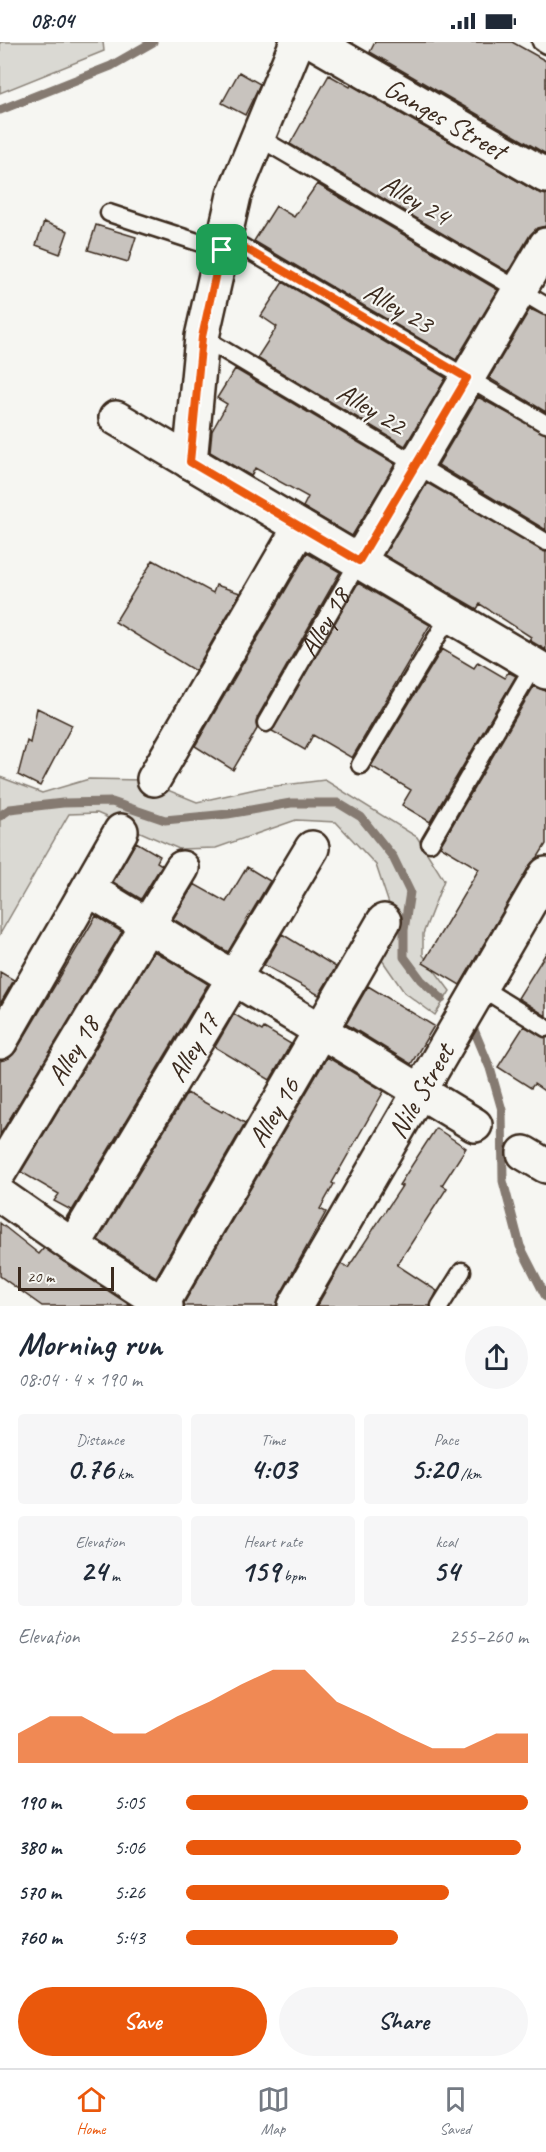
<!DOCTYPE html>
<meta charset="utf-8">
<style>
:root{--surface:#fff;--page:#f6f6f7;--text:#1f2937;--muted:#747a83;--line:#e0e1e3;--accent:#ea580c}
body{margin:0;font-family:Caveat,sans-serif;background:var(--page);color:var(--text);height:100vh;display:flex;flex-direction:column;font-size:22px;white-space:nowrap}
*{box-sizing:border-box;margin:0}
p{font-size:20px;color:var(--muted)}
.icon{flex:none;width:33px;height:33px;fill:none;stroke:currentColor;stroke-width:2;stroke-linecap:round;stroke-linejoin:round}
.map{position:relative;height:1264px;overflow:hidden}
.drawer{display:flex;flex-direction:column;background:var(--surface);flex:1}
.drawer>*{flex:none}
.scale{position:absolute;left:18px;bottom:15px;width:96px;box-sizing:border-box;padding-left:6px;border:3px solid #3b2a1e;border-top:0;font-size:16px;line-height:21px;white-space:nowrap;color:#3b2a1e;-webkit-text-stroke:4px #f6f6f2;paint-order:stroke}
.pin{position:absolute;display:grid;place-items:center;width:51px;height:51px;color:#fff;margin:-26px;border-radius:12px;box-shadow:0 3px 9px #0006}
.round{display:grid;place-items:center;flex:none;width:63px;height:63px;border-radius:32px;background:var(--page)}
.overview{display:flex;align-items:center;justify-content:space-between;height:102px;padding:0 18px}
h1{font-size:33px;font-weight:800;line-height:45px}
.stats{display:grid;grid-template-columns:repeat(3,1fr);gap:9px;height:102px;padding:6px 18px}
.stats div{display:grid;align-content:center;border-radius:6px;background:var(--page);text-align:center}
.stats b{font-size:30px;font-weight:800}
.stats small{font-size:16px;font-weight:400}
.stats p{font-size:16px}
.chart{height:168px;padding:12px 18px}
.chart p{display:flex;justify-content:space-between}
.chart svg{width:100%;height:108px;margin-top:6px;fill:var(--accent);opacity:.7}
.primary-button{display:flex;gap:12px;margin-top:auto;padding:12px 18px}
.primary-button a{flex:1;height:69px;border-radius:36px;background:var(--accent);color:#fff;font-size:24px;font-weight:800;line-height:69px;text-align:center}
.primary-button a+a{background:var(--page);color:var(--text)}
ul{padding:0 18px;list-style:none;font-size:20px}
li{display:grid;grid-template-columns:96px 72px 1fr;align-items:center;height:45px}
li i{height:15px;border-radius:8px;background:var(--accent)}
.status{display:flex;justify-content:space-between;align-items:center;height:42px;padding:0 30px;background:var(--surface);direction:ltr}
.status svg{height:16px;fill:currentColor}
.tabs{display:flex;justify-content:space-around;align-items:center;height:84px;border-top:2px solid var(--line);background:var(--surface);font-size:16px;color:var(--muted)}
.tabs a{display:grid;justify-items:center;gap:3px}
.tabs .current{color:var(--accent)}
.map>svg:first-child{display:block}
.green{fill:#dad9d3;stroke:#8a8278;stroke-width:1.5}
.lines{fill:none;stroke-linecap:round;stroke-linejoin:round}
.stream{stroke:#857a71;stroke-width:9}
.building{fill:#c8c3be;stroke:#3b2a1e;stroke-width:1.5}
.service-casing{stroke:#3b2a1e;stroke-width:21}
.minor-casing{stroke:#3b2a1e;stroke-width:38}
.service{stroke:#f6f6f2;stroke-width:16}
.minor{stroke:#f6f6f2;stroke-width:33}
.route-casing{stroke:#fff;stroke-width:12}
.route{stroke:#ea580c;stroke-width:8}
.labels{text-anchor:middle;stroke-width:4.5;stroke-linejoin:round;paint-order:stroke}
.street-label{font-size:28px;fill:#3b2a1e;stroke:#f6f6f2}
</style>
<div class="status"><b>08:04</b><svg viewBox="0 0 49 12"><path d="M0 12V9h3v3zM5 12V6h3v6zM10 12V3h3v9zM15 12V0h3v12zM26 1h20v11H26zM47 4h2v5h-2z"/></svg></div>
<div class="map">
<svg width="546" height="1264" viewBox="0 0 546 1264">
<rect width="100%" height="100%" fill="#f6f6f2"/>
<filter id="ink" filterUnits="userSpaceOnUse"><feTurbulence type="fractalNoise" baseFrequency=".0167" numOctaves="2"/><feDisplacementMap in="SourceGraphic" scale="12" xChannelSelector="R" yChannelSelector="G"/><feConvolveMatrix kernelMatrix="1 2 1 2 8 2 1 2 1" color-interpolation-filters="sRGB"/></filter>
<g filter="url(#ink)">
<!-- green -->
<path class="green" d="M0 0H103L104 9 0 51Z
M0 735 42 751 89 737 143 738 197 760 260 746 325 738 417 795 444 838 423 892V913L450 949 435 973 404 950 382 918 389 862 376 823 336 780 296 778 216 806 179 807 97 771 69 772 0 892Z"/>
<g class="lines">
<!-- stream -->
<path class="stream" d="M0 68 111 24 153 0
M0 774 10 767 63 761 112 760 165 778 228 772 291 761H338L361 775 393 815 410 850 404 888V915L421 938 442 957
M472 983 490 1026 502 1068 503 1139 520 1204 546 1255"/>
</g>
<!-- building -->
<path class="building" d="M375 0H512L546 19V112L370 10Z
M239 30 260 42 245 73 222 61Z
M329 33 350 45 351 43 537 150 546 153V184L537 186 530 193 508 230 290 102Z
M317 142 498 248 456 318 254 199 276 164 294 175Z
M44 180 68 189 60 212 36 203Z
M96 183 136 195 128 220 88 208Z
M283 240 446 336 405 404 257 316 277 285 261 274Z
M530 267 546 274V370L489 336Z
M235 327 395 422 352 494 303 465 308 455 255 426 251 434 210 410 212 389 227 362 217 356Z
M478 355 546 392V488L438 423Z
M427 441 546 510V608L529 598 531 595 480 562 477 567 384 513Z
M307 511 340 530 257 676 256 682 257 687 233 728 195 704Z
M153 518 213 551 216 543 240 551 195 629 115 580Z
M358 541 430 583 352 716 313 693 305 708 272 689Z
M442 607 474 626 478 620 505 636 508 630 516 634 430 780 402 763 411 748 371 724Z
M534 644 546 649V802L538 815 530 823 460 943 423 921 479 827 440 804Z
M37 666 72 683 40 744 18 733 27 699 30 701Z
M136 800 160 814 157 820 162 823 141 857 113 840Z
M247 825 270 839 228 910 173 877 194 842 226 860Z
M96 874 122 890 0 1093V1019L9 1016 16 1009Z
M282 892 336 925 319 953 264 923Z
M154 909 208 942 67 1177 66 1176 71 1168 54 1159 59 1152 21 1130Z
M546 911V974L518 956Z
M0 930 14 938 0 962Z
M368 944 434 984 411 1022 346 982Z
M234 972 262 989 264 986 291 1002 270 1038 215 1005Z
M524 984 546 996V1050L534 1042 531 1046 498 1025Z
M327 1015 384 1049 332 1141 334 1142 320 1167 326 1170 279 1255 276 1264H185L184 1261Z
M187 1051 222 1070 223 1068 245 1081 156 1235 98 1198Z
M436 1086 466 1106 442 1143 447 1146 397 1223 437 1249 430 1264H317L341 1222 348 1226 402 1144 399 1143Z
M0 1181 39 1212 44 1206 131 1264H42L0 1234Z"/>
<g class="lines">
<defs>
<g id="service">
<path d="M541 0 546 3"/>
<path d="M258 95 546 264"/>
<path d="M109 171 222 208"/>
<path d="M224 194 546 382"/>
<path d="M202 295 546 500"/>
<path id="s1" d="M266 681 359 519"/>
<path d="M360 723 450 573"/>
<path d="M430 801 534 623"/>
<path d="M480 945 546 986"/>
<path d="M440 1264 462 1229"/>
</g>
<g id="minor">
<path id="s2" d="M314 0 546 134"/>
<path d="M116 376 546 630"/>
<path d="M190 420 202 295 234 153 297 0"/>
<path d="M359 519 546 203"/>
<path d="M154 737 300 485"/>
<path d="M88 847 475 1083"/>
<path d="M0 1000 121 789"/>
<path d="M524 1111 546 1124"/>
<path id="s3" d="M0 1129 182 826"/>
<path d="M0 1153 73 1204 166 1264"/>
<path id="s4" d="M73 1204 312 806"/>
<path id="s5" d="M162 1262 384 879"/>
<path id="s6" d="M295 1264 546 832"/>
</g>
</defs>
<!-- service casing -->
<use href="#service" class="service-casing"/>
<!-- minor casing -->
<use href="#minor" class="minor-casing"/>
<!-- service -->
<use href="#service" class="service"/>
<!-- minor -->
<use href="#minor" class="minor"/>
</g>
</g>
<g class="lines" filter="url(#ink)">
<defs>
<path id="route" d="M224 194 467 336 359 519 190 420 202 295Z"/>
</defs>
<!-- route casing -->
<use href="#route" class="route-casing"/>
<!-- route -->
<use href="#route" class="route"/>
</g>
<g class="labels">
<!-- street labels -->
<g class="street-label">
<text dy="10" stroke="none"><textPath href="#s2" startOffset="152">Ganges Street</textPath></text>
<text transform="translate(416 157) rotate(30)" y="10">Alley 24</text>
<text transform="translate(399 265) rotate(30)" y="10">Alley 23</text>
<text transform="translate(372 366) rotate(31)" y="10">Alley 22</text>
<text dy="10" stroke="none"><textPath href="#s1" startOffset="116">Alley 18</textPath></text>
<text dy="10" stroke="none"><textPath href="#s4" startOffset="232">Alley 17</textPath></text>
<text dy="10" stroke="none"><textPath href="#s3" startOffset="141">Alley 18</textPath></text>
<text dy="10" stroke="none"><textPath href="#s6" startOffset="249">Nile Street</textPath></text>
<text dy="10" stroke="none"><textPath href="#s5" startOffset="222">Alley 16</textPath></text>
</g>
</g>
</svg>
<div class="scale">20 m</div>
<div class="pin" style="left:222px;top:208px;background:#1e9e55"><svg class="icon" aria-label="arrive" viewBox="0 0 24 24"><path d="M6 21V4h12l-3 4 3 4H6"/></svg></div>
</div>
<section class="drawer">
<div class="overview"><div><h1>Morning run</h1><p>08:04 · 4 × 190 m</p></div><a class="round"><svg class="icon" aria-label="share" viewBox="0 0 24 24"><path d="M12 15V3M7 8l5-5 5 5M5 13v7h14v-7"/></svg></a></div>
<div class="stats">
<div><p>Distance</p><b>0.76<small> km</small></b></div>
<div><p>Time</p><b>4:03</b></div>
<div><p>Pace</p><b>5:20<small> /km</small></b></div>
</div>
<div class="stats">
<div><p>Elevation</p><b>24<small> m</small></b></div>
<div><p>Heart rate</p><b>159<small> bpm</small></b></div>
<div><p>kcal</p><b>54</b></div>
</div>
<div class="chart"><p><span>Elevation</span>255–260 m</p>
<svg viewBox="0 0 160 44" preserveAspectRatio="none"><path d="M0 44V32L10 25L20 25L30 32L40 32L50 25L60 19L70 12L80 6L90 6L100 19L110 25L120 32L130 38L140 38L150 32L160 32V44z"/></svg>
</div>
<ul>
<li><b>190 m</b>5:05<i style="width:100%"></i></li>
<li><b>380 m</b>5:06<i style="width:98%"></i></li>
<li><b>570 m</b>5:26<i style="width:77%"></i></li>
<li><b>760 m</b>5:43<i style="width:62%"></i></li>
</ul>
<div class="primary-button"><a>Save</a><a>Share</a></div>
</section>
<nav class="tabs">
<a class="current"><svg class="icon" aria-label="home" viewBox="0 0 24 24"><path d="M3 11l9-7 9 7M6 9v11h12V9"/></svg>Home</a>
<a><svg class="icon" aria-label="map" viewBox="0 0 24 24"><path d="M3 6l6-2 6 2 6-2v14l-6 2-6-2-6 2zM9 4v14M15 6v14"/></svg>Map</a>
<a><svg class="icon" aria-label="saved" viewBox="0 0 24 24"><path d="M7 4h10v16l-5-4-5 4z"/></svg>Saved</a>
</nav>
